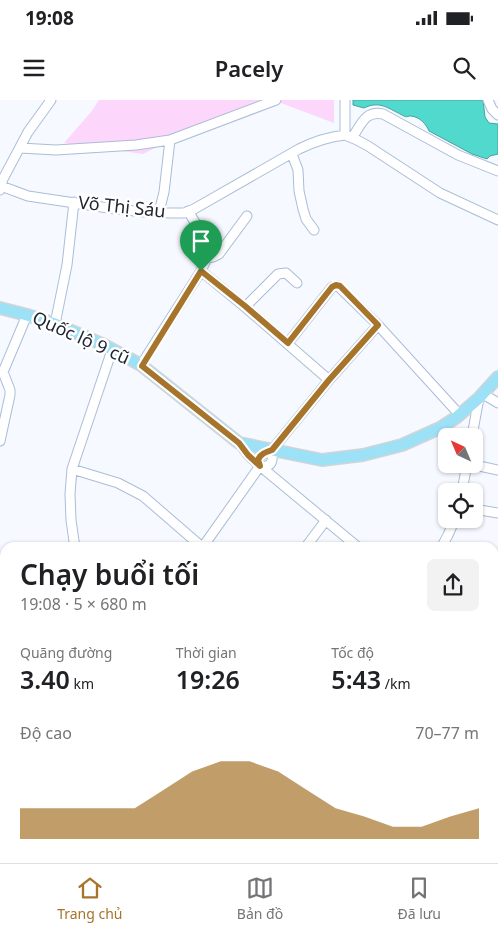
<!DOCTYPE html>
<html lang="vi">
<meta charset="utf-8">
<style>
:root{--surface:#fff;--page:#f2f2f2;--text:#202124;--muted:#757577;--line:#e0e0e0;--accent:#a7742c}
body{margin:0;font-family:"Noto Sans",sans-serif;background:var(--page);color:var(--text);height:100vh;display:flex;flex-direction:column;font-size:19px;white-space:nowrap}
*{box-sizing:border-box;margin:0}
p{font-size:16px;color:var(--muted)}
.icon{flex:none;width:28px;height:28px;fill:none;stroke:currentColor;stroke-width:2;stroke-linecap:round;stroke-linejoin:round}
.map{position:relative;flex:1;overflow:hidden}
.side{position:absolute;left:0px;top:442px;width:499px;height:321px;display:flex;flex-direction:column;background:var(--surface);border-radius:15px 15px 0 0;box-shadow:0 1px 4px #0004}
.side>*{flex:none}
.needle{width:32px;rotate:316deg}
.buttons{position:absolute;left:438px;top:328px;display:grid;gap:10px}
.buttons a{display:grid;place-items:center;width:45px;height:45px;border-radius:8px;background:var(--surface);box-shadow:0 1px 4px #0004;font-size:25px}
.pin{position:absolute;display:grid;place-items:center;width:42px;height:42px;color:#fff;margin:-51px -21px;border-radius:50% 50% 50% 0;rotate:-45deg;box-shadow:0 0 5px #0007}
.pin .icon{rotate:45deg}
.round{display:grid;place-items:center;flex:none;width:52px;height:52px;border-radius:8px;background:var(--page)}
.headline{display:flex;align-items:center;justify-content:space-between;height:85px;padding:0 20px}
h1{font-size:28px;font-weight:600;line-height:38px}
.stats{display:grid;grid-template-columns:repeat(3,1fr);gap:8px;height:85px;padding:5px 20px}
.stats div{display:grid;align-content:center}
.stats b{font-size:25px;font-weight:600}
.stats small{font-size:14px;font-weight:400}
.stats p{font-size:14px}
.chart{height:140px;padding:10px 20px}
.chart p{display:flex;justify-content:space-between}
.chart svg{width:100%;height:90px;margin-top:5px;fill:var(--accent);opacity:.7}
.status{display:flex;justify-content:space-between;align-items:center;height:35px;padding:0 25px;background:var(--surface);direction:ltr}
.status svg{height:14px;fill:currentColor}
header{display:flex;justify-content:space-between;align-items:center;height:65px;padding:0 20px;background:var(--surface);font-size:22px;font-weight:600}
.tab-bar{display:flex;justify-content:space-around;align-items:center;height:70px;border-top:1px solid var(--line);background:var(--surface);font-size:14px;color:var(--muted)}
.tab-bar a{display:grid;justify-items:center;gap:2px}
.tab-bar .selected{color:var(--accent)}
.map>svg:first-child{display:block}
.green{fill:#fcd6fb}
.water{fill:#52d9cd;stroke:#43a49e}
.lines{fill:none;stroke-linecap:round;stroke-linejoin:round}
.minor-casing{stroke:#aabdd7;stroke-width:11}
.major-casing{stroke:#d2d4d6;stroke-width:14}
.minor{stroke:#fff;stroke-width:9}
.major{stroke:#9de1f7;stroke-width:11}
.route-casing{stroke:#fff;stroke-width:10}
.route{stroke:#a7742c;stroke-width:6}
.labels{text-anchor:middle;stroke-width:5;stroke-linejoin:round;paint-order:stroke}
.street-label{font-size:18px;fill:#202731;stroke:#fff}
</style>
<div class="status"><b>19:08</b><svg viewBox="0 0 49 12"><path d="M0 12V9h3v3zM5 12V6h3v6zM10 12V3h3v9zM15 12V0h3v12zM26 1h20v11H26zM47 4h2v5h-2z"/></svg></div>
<header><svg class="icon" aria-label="menu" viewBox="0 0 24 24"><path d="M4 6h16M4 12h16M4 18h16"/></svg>Pacely<svg class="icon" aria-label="search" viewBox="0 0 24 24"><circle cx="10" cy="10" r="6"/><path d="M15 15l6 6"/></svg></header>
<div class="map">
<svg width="498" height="763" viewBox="0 0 498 763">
<rect width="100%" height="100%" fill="#f6f9ff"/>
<!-- green -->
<path class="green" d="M99 0H267L206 23 143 54 64 43 91 12Z
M273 0H334V23Z"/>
<!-- water -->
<path class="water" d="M353 0H483L485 17 489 23 498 24V54L490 56 487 59 472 54 429 31C426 24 420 17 411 16 405 16 409 18 404 16 389 9 380 0 364 8L353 5Z"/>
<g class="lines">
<defs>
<path id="minor" d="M488 0 492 9 498 15
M345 35 357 40 368 46 440 93 498 120
M345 35V0
M352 38C361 25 365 10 383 14L458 55 498 71
M20 48 56 50 136 45 170 40 276 0
M292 54 298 70 299 91 303 109 306 119 314 130
M1 86 28 96 115 109 145 112 171 113H184L194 109 299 49C315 41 328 37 345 35
M0 90 3 79 28 32 51 0
M159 112 164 92 170 40
M207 158 213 157 219 154 247 116
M201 171 245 207 329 280
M245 207 278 174 286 173 297 183
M55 224 67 165 74 102
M288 243 332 187 338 186 378 225 459 314
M141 265 201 171 207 158 204 137 188 111
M483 294 498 303
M472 336 479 298
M0 341 10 295V290L3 272 27 215
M239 343 248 355 260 366 359 448
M470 364 498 370
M260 366 258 360C260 354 266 352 272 350L329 280 378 225
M260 366C273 368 273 360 272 350
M72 369 118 383 143 396 202 447
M462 391 467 364
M474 409 498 413
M75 448 71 420 70 394 72 369 112 250
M202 448 260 366
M305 448 326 420
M441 448 448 435 455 419
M0 526 5 523
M494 565 498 569
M0 605 3 613
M494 629 498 624
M0 731 5 738
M300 759 302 763
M8 763 13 759
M351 763 356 759
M409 763 410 759
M495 763 498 760"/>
<path id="major" d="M0 208 27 215 55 224 102 244 141 265 239 343 322 360 363 355 402 345 440 328 457 317 479 298 498 277"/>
</defs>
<!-- minor casing -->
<use href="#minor" class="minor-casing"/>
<!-- major casing -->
<use href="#major" class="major-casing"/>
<!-- minor -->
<use href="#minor" class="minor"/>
<!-- major -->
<use href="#major" class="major"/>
</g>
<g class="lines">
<defs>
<path id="route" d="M201 171 245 206 288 243 332 187 336 185 340 186 378 225 329 280 272 350C266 352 260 354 258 360L260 366 248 355 239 343 142 266Z"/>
</defs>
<!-- route casing -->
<use href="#route" class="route-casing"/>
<!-- route -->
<use href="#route" class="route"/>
</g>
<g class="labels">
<!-- street labels -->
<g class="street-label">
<text transform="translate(122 107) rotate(6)" y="6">Võ Thị Sáu</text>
<text transform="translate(81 238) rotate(24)" y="6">Quốc lộ 9 cũ</text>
</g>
</g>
</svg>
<div class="buttons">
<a><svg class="needle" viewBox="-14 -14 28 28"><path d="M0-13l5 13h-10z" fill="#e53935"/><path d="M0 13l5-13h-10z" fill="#757577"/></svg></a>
<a><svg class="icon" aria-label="locate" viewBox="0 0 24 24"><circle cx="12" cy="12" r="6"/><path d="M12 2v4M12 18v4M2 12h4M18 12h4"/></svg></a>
</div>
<div class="pin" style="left:201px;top:171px;background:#1e9e55"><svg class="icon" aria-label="arrive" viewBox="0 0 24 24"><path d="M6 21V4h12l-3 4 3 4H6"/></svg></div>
<section class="side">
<div class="headline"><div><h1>Chạy buổi tối</h1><p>19:08 · 5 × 680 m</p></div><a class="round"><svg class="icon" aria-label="share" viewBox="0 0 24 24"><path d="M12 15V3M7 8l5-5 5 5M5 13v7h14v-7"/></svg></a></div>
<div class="stats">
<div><p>Quãng đường</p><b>3.40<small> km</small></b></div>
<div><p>Thời gian</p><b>19:26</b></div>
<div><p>Tốc độ</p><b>5:43<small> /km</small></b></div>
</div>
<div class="chart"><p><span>Độ cao</span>70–77 m</p>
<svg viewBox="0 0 160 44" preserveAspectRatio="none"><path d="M0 44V29L10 29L20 29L30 29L40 29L50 20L60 11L70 6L80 6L90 11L100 20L110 29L120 33L130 38L140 38L150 33L160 29V44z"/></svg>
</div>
</section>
</div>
<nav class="tab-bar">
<a class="selected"><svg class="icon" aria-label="home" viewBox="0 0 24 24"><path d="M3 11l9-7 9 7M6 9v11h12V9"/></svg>Trang chủ</a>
<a><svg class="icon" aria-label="map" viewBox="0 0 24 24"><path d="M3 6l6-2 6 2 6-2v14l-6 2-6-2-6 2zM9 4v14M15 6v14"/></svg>Bản đồ</a>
<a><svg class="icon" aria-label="saved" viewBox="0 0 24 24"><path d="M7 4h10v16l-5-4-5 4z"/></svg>Đã lưu</a>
</nav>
